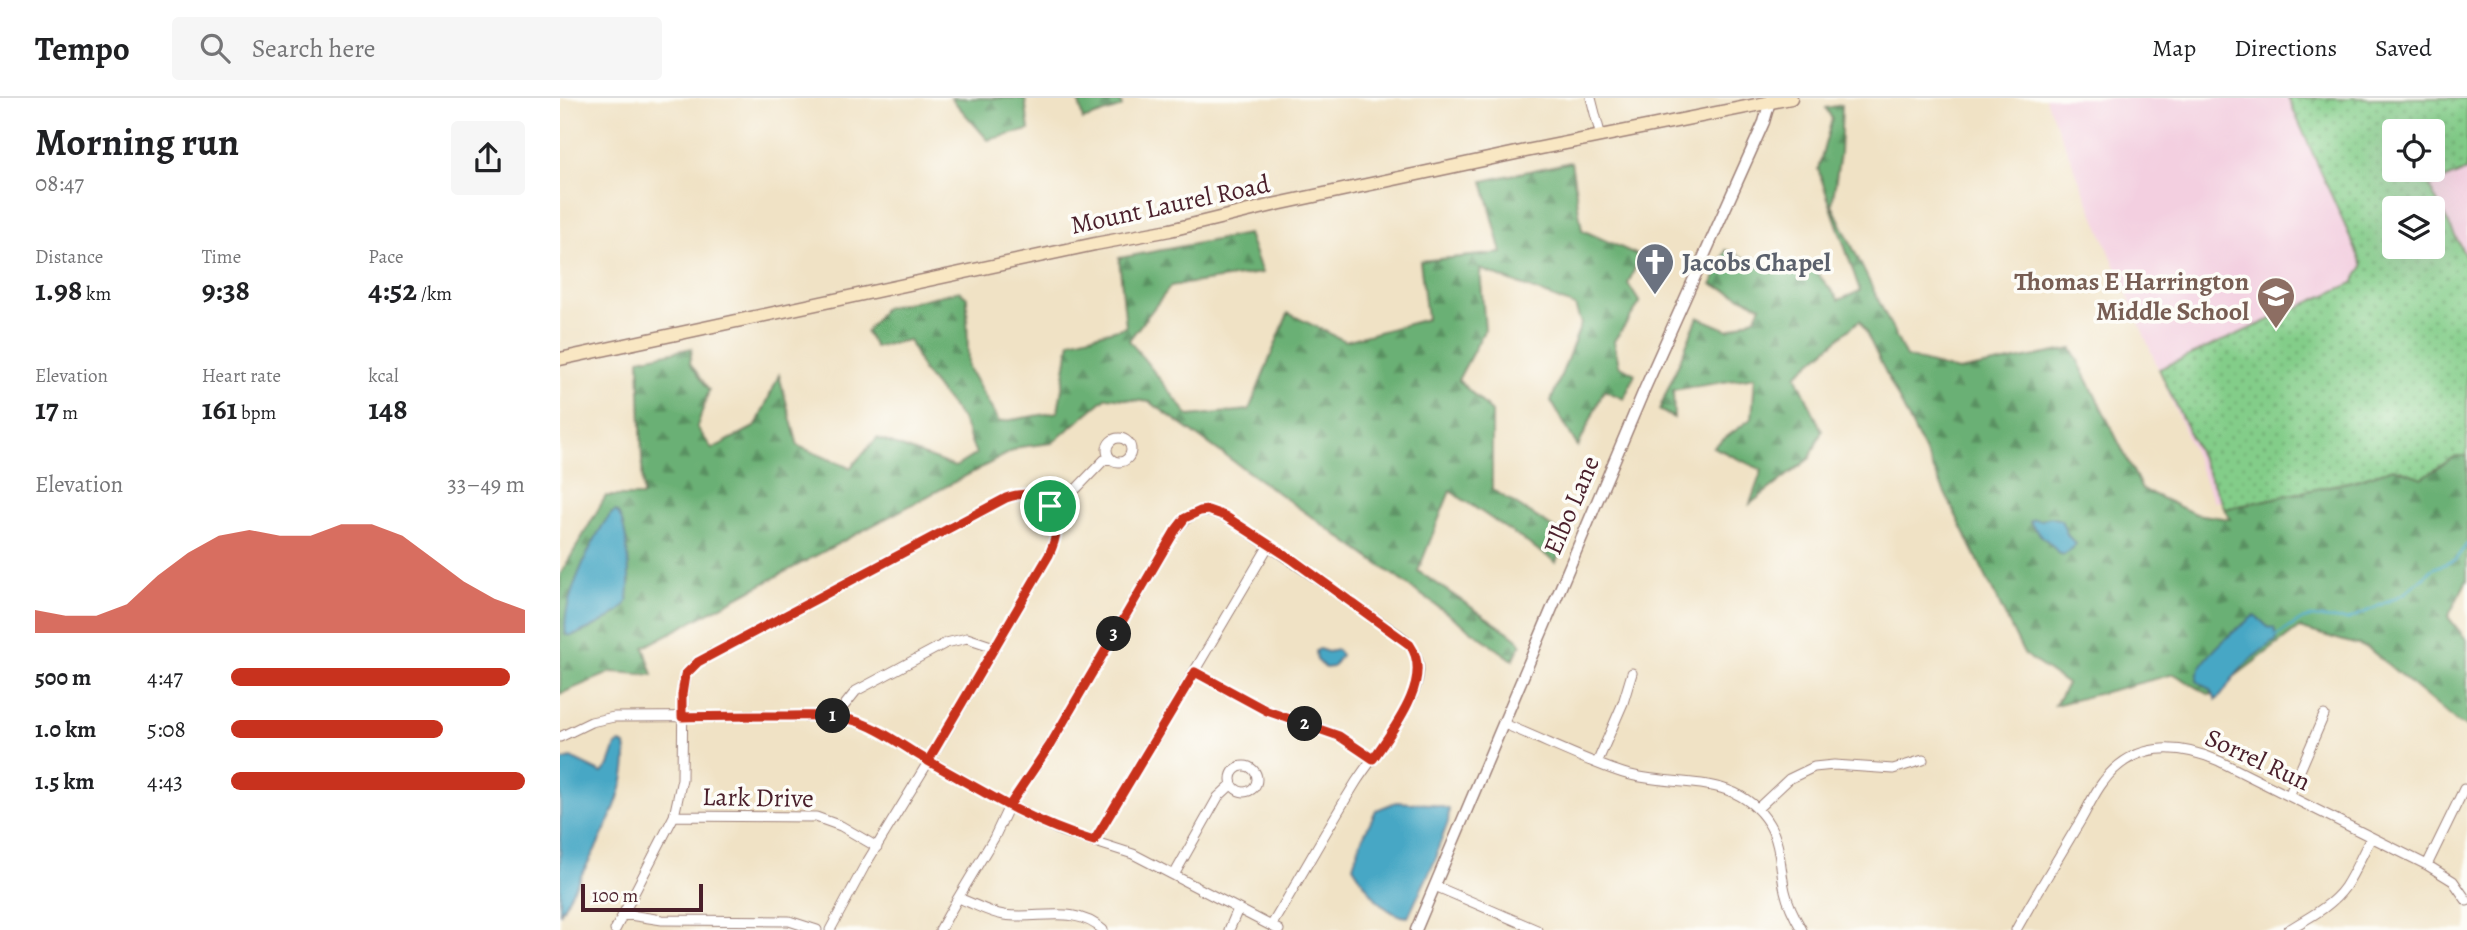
<!DOCTYPE html>
<meta charset="utf-8">
<style>
:root{--surface:#fff;--page:#f6f6f6;--text:#202124;--muted:#757577;--line:#e0e0e0;--accent:#c8321e}
body{margin:0;font-family:Alegreya,serif;background:var(--page);color:var(--text);height:100vh;display:flex;flex-direction:column;font-size:26px;white-space:nowrap}
*{box-sizing:border-box;margin:0}
p{font-size:23px;color:var(--muted)}
.icon{flex:none;width:38px;height:38px;fill:none;stroke:currentColor;stroke-width:2;stroke-linecap:round;stroke-linejoin:round}
.map{position:relative;flex:1;overflow:hidden}
.details{display:flex;flex-direction:column;background:var(--surface);width:560px}
.details>*{flex:none}
.fabs{position:absolute;left:1822px;top:21px;display:grid;gap:14px}
.fabs a{display:grid;place-items:center;width:63px;height:63px;border-radius:7px;background:var(--surface);box-shadow:0 7px 28px #0002;font-size:35px}
.scale{position:absolute;left:21px;bottom:18px;width:122px;box-sizing:border-box;padding-left:7px;border:4px solid #4a1f2b;border-top:0;font-size:19px;line-height:24px;white-space:nowrap;color:#4a1f2b;-webkit-text-stroke:5px #fdfcf7;paint-order:stroke}
.pin{position:absolute;display:grid;place-items:center;width:60px;height:60px;color:#fff;margin:-30px;border:4px solid #fff;border-radius:50%;box-shadow:0 2px 7px #0007}
.km{position:absolute;width:35px;height:35px;margin:-18px;border-radius:50%;background:#222;color:#fff;font-size:19px;line-height:35px;text-align:center}
.round{display:grid;place-items:center;flex:none;width:74px;height:74px;border-radius:7px;background:var(--page)}
.overview{display:flex;align-items:center;justify-content:space-between;height:119px;padding:0 35px}
h1{font-size:38px;font-weight:700;line-height:52px}
.stats{display:grid;grid-template-columns:repeat(3,1fr);gap:10px;height:119px;padding:7px 35px}
.stats div{display:grid;align-content:center}
.stats b{font-size:30px;font-weight:700}
.stats small{font-size:19px;font-weight:400}
.stats p{font-size:19px}
.chart{height:196px;padding:14px 35px}
.chart p{display:flex;justify-content:space-between}
.chart svg{width:100%;height:126px;margin-top:7px;fill:var(--accent);opacity:.7}
ul{padding:0 35px;list-style:none;font-size:23px}
li{display:grid;grid-template-columns:112px 84px 1fr;align-items:center;height:52px}
li i{height:18px;border-radius:9px;background:var(--accent)}
header{display:flex;align-items:center;gap:42px;box-sizing:border-box;height:98px;padding:0 35px;background:var(--surface);border-bottom:2px solid var(--line)}
header strong{font-size:33px}
nav{display:flex;gap:38px;margin-inline-start:auto;font-size:24px}
.search{width:490px;height:63px;background:var(--page);display:flex;align-items:center;gap:18px;box-sizing:border-box;padding:0 24px;border-radius:7px;color:var(--muted);font-size:26px}
main{display:flex;flex:1;min-height:0}
.map>svg:first-child{display:block}
.built{fill:#f3cfe0;fill-rule:evenodd}
.grass{fill:url(#grass-dots);stroke:#66765a;stroke-width:2;fill-rule:evenodd}
.forest{fill:url(#forest-firs);stroke:#5a6850;stroke-width:2}
.water{fill:#46a7c5;stroke:#486378;stroke-width:2}
.lines{fill:none;stroke-linecap:round;stroke-linejoin:round}
.stream{stroke:#46a7c5;stroke-width:2.5}
.minor-casing{stroke:#9d8078;stroke-width:11}
.tertiary-casing{stroke:#9d8078;stroke-width:13}
.secondary-casing{stroke:#9d8078;stroke-width:15}
.minor{stroke:#fff;stroke-width:9}
.tertiary{stroke:#fff;stroke-width:10}
.secondary{stroke:#f9e7c3;stroke-width:12}
.route-casing{stroke:#fff;stroke-width:14}
.route{stroke:#c8321e;stroke-width:9}
.labels{text-anchor:middle;stroke-width:7;stroke-linejoin:round;paint-order:stroke}
.street-label{font-size:26px;fill:#4a1f2b;stroke:#fdfcf7}
.worship-label{font-size:26px;font-weight:bold;fill:#5b616d;stroke:#fdfcf7;text-anchor:start}
.education-label{font-size:26px;font-weight:bold;fill:#785e54;stroke:#fdfcf7;text-anchor:end}
</style>
<header>
<strong>Tempo</strong>
<div class="search"><svg class="icon" aria-label="search" viewBox="0 0 24 24"><circle cx="10" cy="10" r="6"/><path d="M15 15l6 6"/></svg>Search here</div>
<nav><a>Map</a><a>Directions</a><a>Saved</a></nav>
</header>
<main>
<section class="details">
<div class="overview"><div><h1>Morning run</h1><p>08:47</p></div><a class="round"><svg class="icon" aria-label="share" viewBox="0 0 24 24"><path d="M12 15V3M7 8l5-5 5 5M5 13v7h14v-7"/></svg></a></div>
<div class="stats">
<div><p>Distance</p><b>1.98<small> km</small></b></div>
<div><p>Time</p><b>9:38</b></div>
<div><p>Pace</p><b>4:52<small> /km</small></b></div>
</div>
<div class="stats">
<div><p>Elevation</p><b>17<small> m</small></b></div>
<div><p>Heart rate</p><b>161<small> bpm</small></b></div>
<div><p>kcal</p><b>148</b></div>
</div>
<div class="chart"><p><span>Elevation</span>33–49 m</p>
<svg viewBox="0 0 160 44" preserveAspectRatio="none"><path d="M0 44V36L10 38L20 38L30 34L40 24L50 16L60 10L70 8L80 10L90 10L100 6L110 6L120 10L130 18L140 26L150 32L160 36V44z"/></svg>
</div>
<ul>
<li><b>500 m</b>4:47<i style="width:95%"></i></li>
<li><b>1.0 km</b>5:08<i style="width:72%"></i></li>
<li><b>1.5 km</b>4:43<i style="width:100%"></i></li>
</ul>
</section>
<div class="map">
<svg width="1907" height="832" viewBox="0 0 1907 832">
<defs>
<pattern id="grass-dots" width="8" height="8" patternUnits="userSpaceOnUse" patternTransform="scale(1.75)"><rect width="8" height="8" fill="#83cd89"/><path d="M2 2h.1M6 6h.1" fill="none" stroke="#6da670" stroke-width="1.8" stroke-linecap="round"/></pattern>
<pattern id="forest-firs" width="22" height="20" patternUnits="userSpaceOnUse" patternTransform="scale(1.75)"><rect width="22" height="20" fill="#6ab075"/><path d="M5 1l3.5 6h-7zM16 11l3.5 6h-7z" fill="#598f60"/></pattern>
</defs>
<rect width="100%" height="100%" fill="#fdfcf7"/>
<filter id="ink" filterUnits="userSpaceOnUse"><feTurbulence type="fractalNoise" baseFrequency=".0143" numOctaves="2"/><feDisplacementMap in="SourceGraphic" scale="14" xChannelSelector="R" yChannelSelector="G"/><feConvolveMatrix kernelMatrix="1 2 1 2 8 2 1 2 1" color-interpolation-filters="sRGB"/></filter>
<filter id="wash" filterUnits="userSpaceOnUse"><feTurbulence type="fractalNoise" baseFrequency=".00686" numOctaves="4" result="noise"/><feDisplacementMap in="SourceGraphic" scale="28" xChannelSelector="R" yChannelSelector="G"/><feGaussianBlur stdDeviation="1.57" result="paint"/><feColorMatrix in="noise" values="0 0 0 0 0 0 0 0 0 0 0 0 0 0 0 0 0 1.4 0 .05"/><feComposite in="paint" operator="in"/></filter>
<g filter="url(#wash)">
<rect width="100%" height="100%" fill="#f0e2c5"/>
<!-- built -->
<path class="built" d="M1485 0H1907V355L1883 352 1654 404ZM1834 33H1872V72H1834ZM1834 110H1872V149H1834Z"/>
<!-- grass -->
<path class="grass" d="M1728 0H1907V72L1869 88 1907 161V358H1896L1862 380 1834 370 1797 382 1665 411 1599 271 1793 185 1803 168ZM1834 33H1872V72H1834ZM1834 110H1872V149H1834Z"/>
<!-- forest -->
<path class="forest" d="M391 0H465L469 32 428 42Z
M518 0H560L562 9 523 22Z
M1282 7 1280 55 1272 107 1346 259 1398 273 1512 251 1582 391 1635 416 1670 421 1665 411 1797 382 1834 370 1862 380 1896 358H1907V482L1888 519 1907 542V629L1898 625 1808 550 1739 530 1650 597 1614 576 1495 607 1507 586 1464 556 1300 222 1236 277 1262 333 1250 360 1190 406 1202 372 1153 349 1192 320 1195 279 1113 292 1114 320 1099 312 1138 219 1168 232 1196 219 1201 208 1152 186 1166 152 1213 172 1254 171 1279 202 1300 193 1258 71 1272 21 1266 10Z
M1011 64 1022 132 1080 158 1068 186 1080 205 1054 243 1059 267 1075 276 1064 301 1044 292 1018 349 991 303 1021 226 1015 208 920 171 925 231 898 282 932 314V391L1006 438 996 464 890 393 858 473 957 540 961 546 953 562 590 304 547 299 492 345 460 349 84 549 93 577 52 574 0 596V477L46 398H83L79 261 132 250 130 265 149 292 137 329 152 351 196 328 219 277 238 348 290 370 317 340 395 369 416 356 402 321 363 273 349 242 315 249 306 234 324 210 400 193 407 199 408 269 439 324 498 314 510 243 566 229 559 160 688 136 702 175 611 188 569 242 629 318 689 312 728 215 785 243 867 221 860 163 942 155 923 83Z"/>
<!-- water -->
<path class="water" d="M56 413C68 423 72 489 67 504 63 515 16 540 6 537 0 509 28 451 44 425L52 415Z
M1490 419 1501 422 1508 438 1516 446 1504 457 1498 455C1490 443 1477 437 1470 424L1473 421 1481 422Z
M1695 517 1708 529 1714 530 1717 542C1700 552 1685 565 1673 580 1666 588 1665 596 1656 602L1651 592 1637 583C1635 563 1679 529 1695 517Z
M759 551 768 554 777 552 781 557 773 569 765 570 757 562 756 553Z
M60 645 65 647C74 696 22 773 0 816V663L11 660 42 675 49 667 56 647Z
M836 704 871 706 889 711 888 724 877 753V758L848 819C822 817 806 788 793 768L800 745 816 712Z"/>
<g class="lines">
<!-- stream -->
<path class="stream" d="M1713 540 1741 522 1751 519 1787 522 1810 512 1845 495 1874 470 1895 462 1907 446"/>
</g>
</g>
<g filter="url(#ink)">
<g class="lines">
<defs>
<path id="minor" d="M1031 0 1041 39
M547 352a12 12 0 1 1 24 0a12 12 0 1 1-24 0Z
M490 408 517 390 544 362 550 360
M635 574 707 613 780 638 813 661
M276 618 296 593 386 545 407 540 434 549
M944 626C984 642 1023 662 1063 675 1114 691 1176 672 1209 726 1221 746 1220 771 1225 793 1228 807 1235 820 1242 832
M0 639 31 624 54 619 264 618 289 621 311 629 452 710 501 733 573 756 719 832
M1037 665 1063 605 1072 575
M671 681a13 13 0 1 1 26 0a13 13 0 1 1-26 0Z
M1729 698 1764 617
M1197 711 1229 681 1254 669 1274 667 1333 671 1363 662
M114 718 256 719 281 728 317 749
M534 743 709 447
M1867 767 1904 691
M614 777 658 699 672 686
M875 788 977 832
M398 800 434 740 449 708 490 647 615 434C633 409 646 408 672 423L838 536C850 545 859 556 859 572 856 610 816 653 796 684 767 731 740 780 711 828
M63 816 102 822 229 823 257 832
M55 832 114 718 122 681 123 587 125 577 137 564 446 400C491 384 506 420 489 457L378 648 304 769 270 832
M380 832 398 800C413 805 429 815 444 817 479 822 514 806 543 832
M669 832 678 811
M1456 832C1475 798 1496 764 1516 730 1526 715 1532 698 1543 684 1573 643 1618 645 1659 663L1867 767 1893 783 1907 803
M1728 832C1748 820 1772 808 1785 789 1795 774 1802 756 1811 740"/>
<path id="tertiary" d="M856 832 1085 290 1204 24 1211 0"/>
<path id="secondary" d="M0 261 535 146 610 132 717 106 961 54 1231 0"/>
</defs>
<!-- minor casing -->
<use href="#minor" class="minor-casing"/>
<!-- tertiary casing -->
<use href="#tertiary" class="tertiary-casing"/>
<!-- secondary casing -->
<use href="#secondary" class="secondary-casing"/>
<!-- minor -->
<use href="#minor" class="minor"/>
<!-- tertiary -->
<use href="#tertiary" class="tertiary"/>
<!-- secondary -->
<use href="#secondary" class="secondary"/>
</g>
</g>
<g class="lines" filter="url(#ink)">
<defs>
<path id="route" d="M490 408C477 394 462 394 446 400L138 564 125 577 122 597V619C157 618 193 618 228 618 249 618 271 616 292 622 319 629 342 648 367 662 421 693 473 725 534 743L635 574 707 613 779 638 813 661C832 633 874 581 850 547L733 462 665 418 648 412 640 413 625 420 615 433 490 647 449 708 368 663 489 457C497 439 500 425 490 408"/>
</defs>
<!-- route casing -->
<use href="#route" class="route-casing"/>
<!-- route -->
<use href="#route" class="route"/>
</g>
<!-- icons -->
<defs>
<symbol id="church-pin" viewBox="-11 -11 22 30"><path d="M0 17L-7.5 6A9.5 9.5 0 1 1 7.5 6Z" fill="#6b7280" stroke="#fdfcf7"/><path d="M-1.2-6h2.4v3.5h3.3v2.4h-3.3V6h-2.4V-.1h-3.3v-2.4h3.3Z" fill="#fff"/></symbol>
<symbol id="school-pin" viewBox="-11 -11 22 30"><path d="M0 17L-7.5 6A9.5 9.5 0 1 1 7.5 6Z" fill="#8d6e63" stroke="#fdfcf7"/><path d="M0-5L7-2L0 1L-7-2ZM-4 1L0 2.5L4 1V4Q0 6-4 4Z" fill="#fff"/></symbol>
</defs>
<g fill-rule="evenodd">
<use href="#church-pin" x="1073" y="142" width="44" height="60"/>
<use href="#school-pin" x="1694" y="176" width="44" height="60"/>
</g>
<g class="labels">
<!-- street labels -->
<g class="street-label">
<text transform="translate(610 106) rotate(-12)" y="9">Mount Laurel Road</text>
<text transform="translate(1011 407) rotate(-67)" y="9">Elbo Lane</text>
<text transform="translate(1698 661) rotate(25)" y="9">Sorrel Run</text>
<text transform="translate(198 699) rotate(1)" y="9">Lark Drive</text>
</g>
<!-- worship labels -->
<g class="worship-label">
<text x="1122" y="173">Jacobs Chapel</text>
</g>
<!-- education labels -->
<g class="education-label">
<text x="1689" y="192">Thomas E Harrington<tspan x="1689" dy="30">Middle School</tspan></text>
</g>
</g>
</svg>
<div class="fabs">
<a><svg class="icon" aria-label="locate" viewBox="0 0 24 24"><circle cx="12" cy="12" r="6"/><path d="M12 2v4M12 18v4M2 12h4M18 12h4"/></svg></a>
<a><svg class="icon" aria-label="layers" viewBox="0 0 24 24"><path d="M12 4l9 5-9 5-9-5zM3 14l9 5 9-5"/></svg></a>
</div>
<div class="scale">100 m</div>
<div class="pin" style="left:490px;top:408px;background:#1e9e55"><svg class="icon" aria-label="arrive" viewBox="0 0 24 24"><path d="M6 21V4h12l-3 4 3 4H6"/></svg></div>
<b class="km" style="left:273px;top:618px">1</b>
<b class="km" style="left:745px;top:626px">2</b>
<b class="km" style="left:554px;top:536px">3</b>
</div>
</main>
